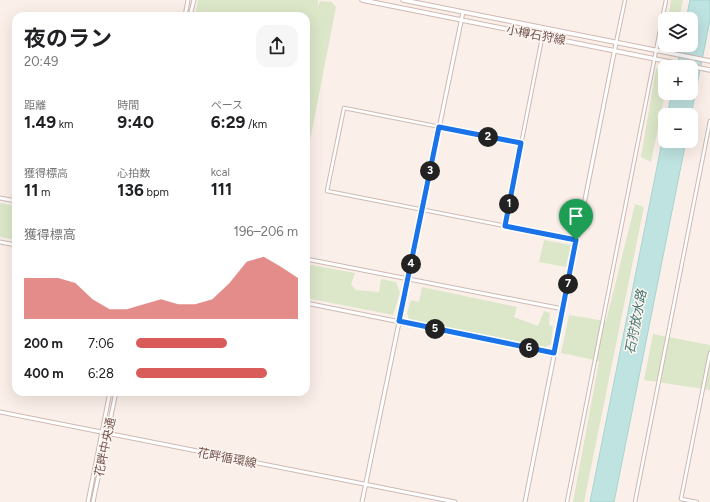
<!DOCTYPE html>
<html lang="ja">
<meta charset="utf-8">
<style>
:root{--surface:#fff;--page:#f6f6f6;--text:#202124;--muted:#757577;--accent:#d95c5a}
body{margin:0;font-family:Figtree,"Noto Sans JP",sans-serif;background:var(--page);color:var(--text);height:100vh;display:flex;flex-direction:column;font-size:15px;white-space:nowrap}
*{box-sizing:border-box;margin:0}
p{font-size:13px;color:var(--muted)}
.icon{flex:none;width:22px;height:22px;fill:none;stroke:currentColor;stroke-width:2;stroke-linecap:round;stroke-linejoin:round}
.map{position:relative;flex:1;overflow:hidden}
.sheet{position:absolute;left:12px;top:12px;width:298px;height:384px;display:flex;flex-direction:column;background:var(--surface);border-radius:12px;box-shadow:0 4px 16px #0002}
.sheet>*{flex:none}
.buttons{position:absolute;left:658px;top:12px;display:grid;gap:8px}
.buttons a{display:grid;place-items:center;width:40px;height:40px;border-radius:8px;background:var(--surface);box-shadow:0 4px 16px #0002;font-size:20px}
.pin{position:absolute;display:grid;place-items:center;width:34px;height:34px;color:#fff;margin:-41px -17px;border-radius:50% 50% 50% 0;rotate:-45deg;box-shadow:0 0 4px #0007}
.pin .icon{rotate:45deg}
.km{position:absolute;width:20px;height:20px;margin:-10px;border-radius:50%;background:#222;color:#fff;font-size:11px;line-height:20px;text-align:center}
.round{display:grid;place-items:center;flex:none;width:42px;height:42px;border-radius:12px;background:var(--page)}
.head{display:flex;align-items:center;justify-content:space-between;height:68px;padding:0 12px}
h1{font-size:22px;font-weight:700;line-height:30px}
.metrics{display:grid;grid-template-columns:repeat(3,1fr);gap:6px;height:68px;padding:4px 12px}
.metrics div{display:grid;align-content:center}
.metrics b{font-size:17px;font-weight:700}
.metrics small{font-size:11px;font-weight:400}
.metrics p{font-size:11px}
.chart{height:112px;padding:8px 12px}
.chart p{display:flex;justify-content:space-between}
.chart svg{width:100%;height:72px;margin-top:4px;fill:var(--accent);opacity:.7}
ul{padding:0 12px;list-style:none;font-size:13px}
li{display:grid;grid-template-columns:64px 48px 1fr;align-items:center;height:30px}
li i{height:10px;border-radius:5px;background:var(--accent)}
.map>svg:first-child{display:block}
.green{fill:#dce7c9}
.water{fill:#bfe3e0;stroke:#a6d4d1}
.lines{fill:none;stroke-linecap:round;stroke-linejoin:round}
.minor-casing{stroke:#ceb9b3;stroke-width:4.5}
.tertiary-casing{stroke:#ceb9b3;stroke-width:5}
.secondary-casing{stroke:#d0b8b1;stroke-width:5.5}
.minor{stroke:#fff;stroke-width:2.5}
.tertiary{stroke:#fff;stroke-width:3}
.secondary{stroke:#fff;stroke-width:3.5}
.route-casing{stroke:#fff;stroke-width:8}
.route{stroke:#1a73e8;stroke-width:5}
.labels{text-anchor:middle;stroke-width:3;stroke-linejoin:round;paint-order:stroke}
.street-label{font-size:12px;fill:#73544f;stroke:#fdf5f0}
.water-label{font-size:13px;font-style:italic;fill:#447674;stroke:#fdf5f0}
</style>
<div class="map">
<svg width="710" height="502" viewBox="0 0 710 502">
<rect width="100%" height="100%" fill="#fbf0e9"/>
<!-- green -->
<path class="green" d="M198 0H318V6L320 1 332 2 336 7 310 141 306 142V16H195Z
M671 0H683L679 19H668Z
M656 68 665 70V93L651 162 641 157Z
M0 203 16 206V240L0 237Z
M635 204 644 207 584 502H573L599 361 561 353 569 315 606 321Z
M544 240 571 245 566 267 539 262Z
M306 264 355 273 351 284 356 290 379 292 381 279 396 282 400 293 393 315 306 298Z
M422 287 517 307 514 317 538 326 544 311 550 313 549 325 553 326 551 344 546 347 409 320 407 313 411 300 419 302Z
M653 334 710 345V390L644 380Z"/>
<!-- water -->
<path class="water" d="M690 0H710V20L691 115H667L672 93H691V67H677L681 45H691V19H686Z
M665 127V141H686L614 502H590Z"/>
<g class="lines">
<defs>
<path id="minor" d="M616 43 625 0
M521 143 344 108 327 191 577 240
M505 226 544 28
M567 502 666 0
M635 502 710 121
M697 502 681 499 710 353"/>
<path id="tertiary" d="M185 16 188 0
M190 16 194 0
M0 198 16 201
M0 242 16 245
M306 259 563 309
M306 303 554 353
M0 412 455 502
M88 502 110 392
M93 502 116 392
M362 502 463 12
M525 502 616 43"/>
<path id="secondary" d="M362 0 710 70
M403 0 710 61"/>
</defs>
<!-- minor casing -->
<use href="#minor" class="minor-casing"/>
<!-- tertiary casing -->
<use href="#tertiary" class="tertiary-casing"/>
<!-- secondary casing -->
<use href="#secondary" class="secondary-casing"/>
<!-- minor -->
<use href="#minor" class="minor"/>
<!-- tertiary -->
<use href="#tertiary" class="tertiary"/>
<!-- secondary -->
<use href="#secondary" class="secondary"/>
</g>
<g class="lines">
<defs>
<path id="route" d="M439 127 521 143 505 226 576 240 554 353 399 321Z"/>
</defs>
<!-- route casing -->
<use href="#route" class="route-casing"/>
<!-- route -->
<use href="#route" class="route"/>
</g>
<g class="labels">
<!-- street labels -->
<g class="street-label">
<text transform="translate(536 35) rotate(11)" y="4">小樽石狩線</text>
<text transform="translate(105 447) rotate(-78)" y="4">花畔中央通</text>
<text transform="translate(227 458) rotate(11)" y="4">花畔循環線</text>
</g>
<!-- water labels -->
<g class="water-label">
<text transform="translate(635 322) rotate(-79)" y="5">石狩放水路</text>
</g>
</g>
</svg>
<div class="buttons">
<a><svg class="icon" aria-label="layers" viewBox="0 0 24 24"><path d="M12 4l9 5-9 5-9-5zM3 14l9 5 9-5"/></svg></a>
<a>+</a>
<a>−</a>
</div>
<div class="pin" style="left:576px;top:240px;background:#1e9e55"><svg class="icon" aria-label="arrive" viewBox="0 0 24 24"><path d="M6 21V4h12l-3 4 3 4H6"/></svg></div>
<b class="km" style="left:509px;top:204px">1</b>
<b class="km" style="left:488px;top:137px">2</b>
<b class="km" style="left:430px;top:171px">3</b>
<b class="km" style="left:411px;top:264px">4</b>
<b class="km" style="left:435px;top:329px">5</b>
<b class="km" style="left:529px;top:348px">6</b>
<b class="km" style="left:568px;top:284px">7</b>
<section class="sheet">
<div class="head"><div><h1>夜のラン</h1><p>20:49</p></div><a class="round"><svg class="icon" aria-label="share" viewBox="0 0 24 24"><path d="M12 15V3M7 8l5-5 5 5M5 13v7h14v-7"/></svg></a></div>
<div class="metrics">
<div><p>距離</p><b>1.49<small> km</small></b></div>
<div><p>時間</p><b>9:40</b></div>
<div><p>ペース</p><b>6:29<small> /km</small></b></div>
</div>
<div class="metrics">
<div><p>獲得標高</p><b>11<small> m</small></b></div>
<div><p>心拍数</p><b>136<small> bpm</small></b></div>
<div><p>kcal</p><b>111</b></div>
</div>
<div class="chart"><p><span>獲得標高</span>196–206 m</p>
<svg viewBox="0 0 160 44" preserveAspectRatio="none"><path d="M0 44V19L10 19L20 19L30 22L40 32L50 38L60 38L70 35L80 32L90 35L100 35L110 32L120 22L130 9L140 6L150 12L160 19V44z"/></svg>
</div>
<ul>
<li><b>200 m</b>7:06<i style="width:56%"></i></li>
<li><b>400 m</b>6:28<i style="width:81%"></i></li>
</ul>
</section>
</div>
